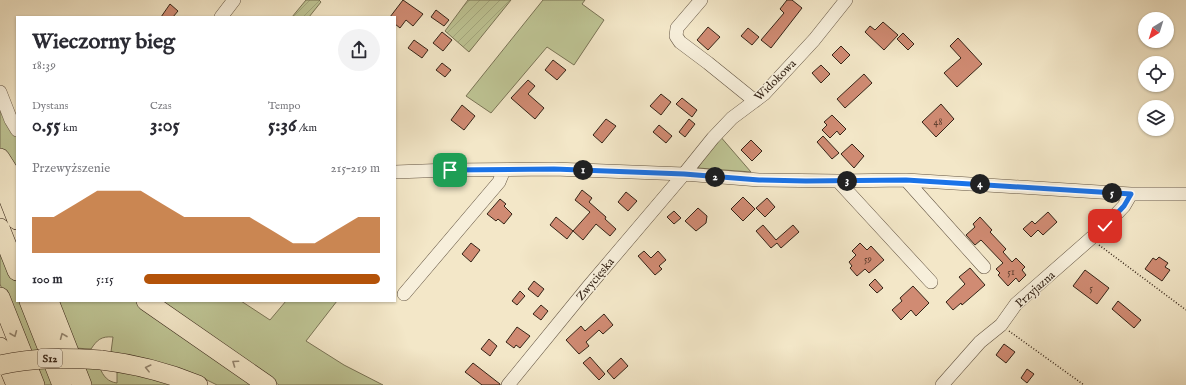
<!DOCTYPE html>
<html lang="pl">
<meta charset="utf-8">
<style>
:root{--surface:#fff;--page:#f2f2f3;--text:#2b2b33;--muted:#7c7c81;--accent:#b45309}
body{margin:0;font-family:"IM FELL English",serif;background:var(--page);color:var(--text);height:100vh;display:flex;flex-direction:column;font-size:15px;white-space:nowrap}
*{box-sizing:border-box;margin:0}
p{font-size:13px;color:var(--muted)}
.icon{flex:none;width:22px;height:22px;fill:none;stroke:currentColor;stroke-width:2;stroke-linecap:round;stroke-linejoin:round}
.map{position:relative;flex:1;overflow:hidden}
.drawer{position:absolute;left:16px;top:16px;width:380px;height:286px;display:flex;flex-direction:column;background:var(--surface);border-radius:0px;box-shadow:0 1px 3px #0004}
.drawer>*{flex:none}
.needle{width:26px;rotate:218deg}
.tools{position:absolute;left:1138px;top:12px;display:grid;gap:8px}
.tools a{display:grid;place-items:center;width:36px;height:36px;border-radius:50%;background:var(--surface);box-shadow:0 1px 3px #0004;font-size:20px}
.pin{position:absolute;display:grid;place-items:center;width:34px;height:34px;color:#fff;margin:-17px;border-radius:8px;box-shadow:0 2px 6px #0006}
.km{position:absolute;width:20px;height:20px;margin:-10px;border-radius:50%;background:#222;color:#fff;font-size:11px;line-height:20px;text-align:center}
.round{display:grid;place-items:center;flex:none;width:42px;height:42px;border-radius:21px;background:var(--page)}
.overview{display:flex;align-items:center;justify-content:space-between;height:68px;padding:0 16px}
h1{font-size:22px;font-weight:700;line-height:30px}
.stats{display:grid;grid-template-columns:repeat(3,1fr);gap:6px;height:68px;padding:4px 16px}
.stats div{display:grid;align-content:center}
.stats b{font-size:20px;font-weight:700}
.stats small{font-size:11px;font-weight:400}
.stats p{font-size:11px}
.chart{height:112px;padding:8px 16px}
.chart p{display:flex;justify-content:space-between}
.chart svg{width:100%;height:72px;margin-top:4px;fill:var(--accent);opacity:.7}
ul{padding:0 16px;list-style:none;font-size:13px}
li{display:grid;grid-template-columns:64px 48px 1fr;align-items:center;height:30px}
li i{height:10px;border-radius:5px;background:var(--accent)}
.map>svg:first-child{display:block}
.grass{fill:#bec494;stroke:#7a7456}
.garden{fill:url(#garden-furrows);stroke:#7a7456}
.building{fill:#d08b73;stroke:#352417}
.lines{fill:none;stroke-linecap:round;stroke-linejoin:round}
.minor-casing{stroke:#645543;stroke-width:14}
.highway-casing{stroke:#352417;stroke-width:20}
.path{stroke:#352417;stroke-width:1.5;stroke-dasharray:1 2;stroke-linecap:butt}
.minor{stroke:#f7efdb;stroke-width:13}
.highway{stroke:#f3e7c8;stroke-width:19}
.highway-bridge-casing{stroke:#352417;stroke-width:20;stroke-linecap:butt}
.highway-bridge{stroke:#f3e7c8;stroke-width:19}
.oneway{stroke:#948670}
.route-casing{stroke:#fff;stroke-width:8}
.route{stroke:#1a73e8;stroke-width:5}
.labels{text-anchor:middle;stroke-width:3;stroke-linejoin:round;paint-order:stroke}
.number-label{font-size:10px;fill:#5c3e2e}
.shield{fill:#f7efdb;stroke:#6f6152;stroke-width:1}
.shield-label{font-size:11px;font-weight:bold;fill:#352417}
.street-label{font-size:12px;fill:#352417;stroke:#f7efdb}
</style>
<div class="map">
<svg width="1186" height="385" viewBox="0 0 1186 385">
<defs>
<pattern id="garden-furrows" width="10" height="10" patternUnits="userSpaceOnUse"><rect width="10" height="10" fill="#bec494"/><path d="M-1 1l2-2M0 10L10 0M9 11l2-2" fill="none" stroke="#a4a87f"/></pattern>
</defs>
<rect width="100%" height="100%" fill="#f3e7c8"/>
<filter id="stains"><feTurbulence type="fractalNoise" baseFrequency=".005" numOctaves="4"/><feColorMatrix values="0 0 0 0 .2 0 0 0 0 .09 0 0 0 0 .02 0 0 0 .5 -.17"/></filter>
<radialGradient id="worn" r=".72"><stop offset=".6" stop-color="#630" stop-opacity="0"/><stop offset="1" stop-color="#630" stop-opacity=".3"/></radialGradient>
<!-- grass -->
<path class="grass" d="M543 0H585L582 4 604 20 574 65 547 47 491 113 466 96Z
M0 101 17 136V177L0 148Z
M719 135 751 172 698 168Z
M0 241 17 283V301H24L58 385H40L0 284Z
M61 301H138L260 385H217L199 376 147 359 111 352 113 337C101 336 97 340 91 349L74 348 58 304Z
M157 301H241L270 320 286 301H337L306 341 344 365 383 385H279Z
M80 367 100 368C103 376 108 382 117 383V368L183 385H87Z"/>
<!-- garden -->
<path class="garden" d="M306 0H319L321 2 309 17H292Z
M468 0H511L469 52 445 31Z"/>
<!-- building -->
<path class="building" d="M403 0 423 14 413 26 406 20 400 28 395 24V17H390Z
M787 0H792L802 8 771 48 761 40 784 13 780 9Z
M170 4 178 11 173 17H161Z
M436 10 449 20 444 26 431 17Z
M883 22 898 35 884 50 865 32 870 26 875 30Z
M708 27 720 37 708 50 697 40Z
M748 28 759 37 752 45 741 36Z
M442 32 452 40 443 51 433 43Z
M903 33 914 44 908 50 897 39Z
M958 38 982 64 957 87 944 73 961 58 950 46Z
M414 40 428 50 422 58 408 48Z
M841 46 850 55 841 64 832 55Z
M553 60 566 70 557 80 545 70Z
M442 63 451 70 445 77 436 70Z
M821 65 830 74 821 83 812 73Z
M864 74 872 83 845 108 837 99Z
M528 80 535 86 528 94 544 108 535 119 511 98Z
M661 94 671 102 661 115 650 106Z
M682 98 697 110 692 117 676 104Z
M941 104 954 119 936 137 922 122Z
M462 105 475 116 464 130 451 120Z
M832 115 846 129 840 135 837 131 830 138 822 130 827 125 824 122Z
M606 119 616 126 602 143 593 135Z
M689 119 695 124 685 137 679 132Z
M659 125 672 136 666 143 653 132Z
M823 136 839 153 832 159 817 142Z
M751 140 762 151 752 161 741 150Z
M852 144 864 156 854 168 841 154Z
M582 190 592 198 589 202 606 217 605 219 616 229 610 236 596 224 583 240 573 231 590 212 575 200Z
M626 192 637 201 628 211 618 202Z
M743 197 755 209 743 221 731 209Z
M767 198 775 207 765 217 756 208Z
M500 199 506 204 504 206 512 214 504 224 498 219 496 221 487 214Z
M698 208 707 216 706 223 696 231 685 221Z
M674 211 681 218 674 224 667 217Z
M1048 212 1057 222 1043 235 1038 230 1031 237 1023 229 1032 221 1035 224Z
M556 217 573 231 567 239 550 225Z
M980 217 992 230 990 232 1006 249 1003 252 1012 262 1016 258 1025 267 1022 270 1026 275 1019 282 1016 278 1008 286 998 275 1000 273 996 269 1003 263 981 240 975 245 966 235 975 227 973 224Z
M763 225 776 240 793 225 799 232 781 248 777 243 771 248 756 231Z
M471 243 480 250 471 262 462 254Z
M860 243 867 250 871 246 884 260 869 273 865 269 857 276 850 268 852 266 849 262 856 255 852 251Z
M644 251 651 258 658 251 666 260 659 266 662 269 655 275 638 256Z
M1159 257 1168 263 1165 267 1170 270 1162 281 1145 269 1153 258 1156 260Z
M970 268 985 285 962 305 961 303 953 310 946 302 965 284 959 277Z
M1085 270 1109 288 1097 304 1073 286Z
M875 279 883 288 877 293 869 285Z
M534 281 544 289 538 297 528 289Z
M913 286 929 303 916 316 911 310 901 320 892 310 902 301 900 298Z
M520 291 525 296 517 305 512 301Z
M1118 301 1141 320 1134 328 1112 309Z
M541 305 548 311 541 320 533 314Z
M604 314 613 325 603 334 599 330 586 342 589 346 579 354 566 340 581 326 585 331Z
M517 327 530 336 520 348 516 345 514 348 506 342Z
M489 339 497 346 490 356 481 349Z
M1004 344 1015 352 1006 363 996 355Z
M590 357 605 374 599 380 583 363Z
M621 358 628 366 614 379 607 371Z
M473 363 500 384V385H482L465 372Z
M1027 369 1034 374 1027 383 1021 378Z"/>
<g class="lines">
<defs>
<path id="minor" d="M701 0 677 28 676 36 680 42 708 63 755 101
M221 17 234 0
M0 92 11 120 17 130
M395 172 450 170 554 169 684 174 759 180 838 181 906 180 1131 194H1186
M906 180 984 267
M838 181 931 282
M404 294 499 182 504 170
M508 385 588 287 684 174 713 138 732 118 764 94 814 40 846 0
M942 385 980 342 1001 325 1016 304 1105 226 1124 206 1131 194"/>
<path id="highway" d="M0 158 17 185
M0 177 17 220
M0 228 17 271
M0 297 35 385
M29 301 62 385
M49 301 82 385
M146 301 267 385
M0 347 16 385
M101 360C135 364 166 372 198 385"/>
</defs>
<!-- minor casing -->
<use href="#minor" class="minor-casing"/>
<!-- highway casing -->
<use href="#highway" class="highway-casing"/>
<!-- path -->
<path class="path" d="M1099 245 1186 310
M1009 331 1084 385"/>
<!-- minor -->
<use href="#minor" class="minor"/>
<!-- highway -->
<use href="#highway" class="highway"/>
<defs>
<path id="highway-bridge" d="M0 365C34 357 67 358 101 360"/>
</defs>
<!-- highway-bridge casing -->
<use href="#highway-bridge" class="highway-bridge-casing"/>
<!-- highway-bridge -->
<use href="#highway-bridge" class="highway-bridge"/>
</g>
<!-- one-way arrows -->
<defs><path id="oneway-chevron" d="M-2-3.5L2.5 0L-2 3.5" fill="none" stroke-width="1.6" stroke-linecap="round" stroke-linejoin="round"/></defs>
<g class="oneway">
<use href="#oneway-chevron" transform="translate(14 334) rotate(68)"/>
<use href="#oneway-chevron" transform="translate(63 336) rotate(-112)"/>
<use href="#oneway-chevron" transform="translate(235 363) rotate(-145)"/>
<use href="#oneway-chevron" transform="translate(148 368) rotate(-166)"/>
</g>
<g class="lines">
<defs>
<path id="route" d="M450 170 554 169 684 174 759 180 806 181 906 180 1131 194 1124 206 1105 226"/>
</defs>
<!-- route casing -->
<use href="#route" class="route-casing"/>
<!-- route -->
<use href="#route" class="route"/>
</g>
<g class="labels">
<!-- number labels -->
<g class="number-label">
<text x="938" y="125">48</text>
<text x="868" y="262">59</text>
<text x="1011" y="275">51</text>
<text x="1091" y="291">5</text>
</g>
<!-- shield labels -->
<rect class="shield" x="38" y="349" width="24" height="18" rx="3"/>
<g class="shield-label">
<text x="50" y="362">S12</text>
</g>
<!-- street labels -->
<g class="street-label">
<text transform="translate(775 80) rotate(-45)" y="4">Widokowa</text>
<text transform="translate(595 279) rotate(-50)" y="4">Zwycięska</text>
<text transform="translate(1035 289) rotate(-42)" y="4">Przyjazna</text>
</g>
</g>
<rect width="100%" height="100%" filter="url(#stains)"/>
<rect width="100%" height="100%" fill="url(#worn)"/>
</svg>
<div class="tools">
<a><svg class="needle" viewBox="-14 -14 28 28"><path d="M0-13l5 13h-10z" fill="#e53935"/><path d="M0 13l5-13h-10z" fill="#7c7c81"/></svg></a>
<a><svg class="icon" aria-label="locate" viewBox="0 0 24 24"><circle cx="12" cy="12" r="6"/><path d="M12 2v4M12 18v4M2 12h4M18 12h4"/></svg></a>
<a><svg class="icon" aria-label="layers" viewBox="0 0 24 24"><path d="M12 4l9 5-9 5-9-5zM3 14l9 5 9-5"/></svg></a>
</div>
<div class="pin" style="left:450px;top:170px;background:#1e9e55"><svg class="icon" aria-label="arrive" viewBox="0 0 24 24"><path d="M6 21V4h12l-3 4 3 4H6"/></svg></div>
<div class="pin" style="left:1105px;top:226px;background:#d93025"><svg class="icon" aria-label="check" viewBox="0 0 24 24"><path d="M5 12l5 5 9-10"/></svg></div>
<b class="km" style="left:583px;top:170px">1</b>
<b class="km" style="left:715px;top:177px">2</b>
<b class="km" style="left:847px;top:181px">3</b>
<b class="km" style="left:980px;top:184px">4</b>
<b class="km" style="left:1112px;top:193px">5</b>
<section class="drawer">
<div class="overview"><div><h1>Wieczorny bieg</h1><p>18:39</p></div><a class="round"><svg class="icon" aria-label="share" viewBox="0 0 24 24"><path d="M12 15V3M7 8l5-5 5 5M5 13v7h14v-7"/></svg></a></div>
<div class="stats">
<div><p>Dystans</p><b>0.55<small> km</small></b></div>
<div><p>Czas</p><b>3:05</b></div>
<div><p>Tempo</p><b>5:36<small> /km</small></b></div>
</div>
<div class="chart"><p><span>Przewyższenie</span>215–219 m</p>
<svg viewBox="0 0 160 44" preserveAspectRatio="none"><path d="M0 44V22L10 22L20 14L30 6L40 6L50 6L60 14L70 22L80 22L90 22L100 22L110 30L120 38L130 38L140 30L150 22L160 22V44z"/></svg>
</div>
<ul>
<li><b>100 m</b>5:15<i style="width:100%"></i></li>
</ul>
</section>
</div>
